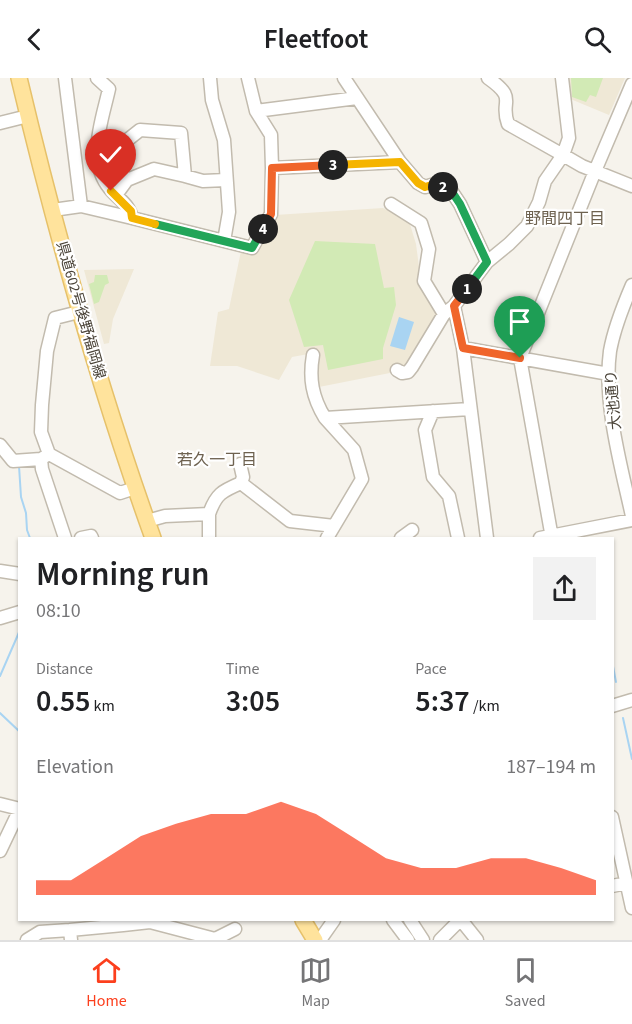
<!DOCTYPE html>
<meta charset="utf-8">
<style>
:root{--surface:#fff;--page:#f2f2f2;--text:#202124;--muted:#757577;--line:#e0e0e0;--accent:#fc3f1d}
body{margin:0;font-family:"Source Sans 3","Noto Sans JP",sans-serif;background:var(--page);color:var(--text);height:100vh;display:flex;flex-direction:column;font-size:22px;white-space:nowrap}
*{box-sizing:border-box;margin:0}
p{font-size:20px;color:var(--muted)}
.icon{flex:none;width:33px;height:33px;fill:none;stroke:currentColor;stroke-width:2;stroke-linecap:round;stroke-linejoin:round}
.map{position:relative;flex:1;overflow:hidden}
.side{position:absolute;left:18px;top:459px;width:596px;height:384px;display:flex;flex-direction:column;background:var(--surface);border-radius:0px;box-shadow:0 2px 4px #0004}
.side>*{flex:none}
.pin{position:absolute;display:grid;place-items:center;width:51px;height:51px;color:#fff;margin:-62px -26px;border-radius:50% 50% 50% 0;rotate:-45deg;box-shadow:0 0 6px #0007}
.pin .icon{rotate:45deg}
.km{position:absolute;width:30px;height:30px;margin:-15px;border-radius:50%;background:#222;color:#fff;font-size:16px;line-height:30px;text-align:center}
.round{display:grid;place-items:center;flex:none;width:63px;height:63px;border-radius:0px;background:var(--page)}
.headline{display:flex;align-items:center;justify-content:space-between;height:102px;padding:0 18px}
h1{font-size:33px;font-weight:600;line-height:45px}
.stats{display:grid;grid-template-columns:repeat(3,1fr);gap:9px;height:102px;padding:6px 18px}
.stats div{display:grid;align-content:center}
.stats b{font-size:30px;font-weight:600}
.stats small{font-size:16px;font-weight:400}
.stats p{font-size:16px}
.chart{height:168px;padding:12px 18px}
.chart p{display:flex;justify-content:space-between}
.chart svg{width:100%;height:108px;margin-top:6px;fill:var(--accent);opacity:.7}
header{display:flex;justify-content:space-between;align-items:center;height:78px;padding:0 18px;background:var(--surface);font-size:27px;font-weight:600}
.tab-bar{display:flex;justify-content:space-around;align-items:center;height:84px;border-top:2px solid var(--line);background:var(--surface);font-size:16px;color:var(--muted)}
.tab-bar a{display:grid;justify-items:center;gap:3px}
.tab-bar .selected{color:var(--accent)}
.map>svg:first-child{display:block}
.education{fill:#efe8d6}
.green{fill:#d2eab5}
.water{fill:#a9d4f2}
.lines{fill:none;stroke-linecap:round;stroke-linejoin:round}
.stream{stroke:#a9d4f2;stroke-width:2}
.minor-casing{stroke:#c2bbae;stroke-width:15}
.major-casing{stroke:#e6c16a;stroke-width:18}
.minor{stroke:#fff;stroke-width:12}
.major{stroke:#ffe39c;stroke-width:15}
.split-1-casing{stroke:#fff;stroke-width:12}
.split-2-casing{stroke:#fff;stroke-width:12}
.split-3-casing{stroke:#fff;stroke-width:12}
.split-4-casing{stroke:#fff;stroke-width:12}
.split-5-casing{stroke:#fff;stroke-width:12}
.split-6-casing{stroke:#fff;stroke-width:12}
.split-1{stroke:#f0652b;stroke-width:8}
.split-2{stroke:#22a559;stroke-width:8}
.split-3{stroke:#f5b400;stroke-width:8}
.split-4{stroke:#f0652b;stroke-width:8}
.split-5{stroke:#22a559;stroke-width:8}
.split-6{stroke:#f5b400;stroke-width:8}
.labels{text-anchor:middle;stroke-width:4.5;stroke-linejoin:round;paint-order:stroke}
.street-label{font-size:15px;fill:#4b4439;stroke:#fff}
.neighbourhood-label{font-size:16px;fill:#6e6250;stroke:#fff}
</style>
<header><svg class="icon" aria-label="back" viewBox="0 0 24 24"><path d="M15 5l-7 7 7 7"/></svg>Fleetfoot<svg class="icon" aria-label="search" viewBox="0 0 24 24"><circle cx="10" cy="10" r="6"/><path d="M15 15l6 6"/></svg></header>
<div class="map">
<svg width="632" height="862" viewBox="0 0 632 862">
<rect width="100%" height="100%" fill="#f6f3ec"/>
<!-- education -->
<path class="education" d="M567 0H625L609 37 568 20Z
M383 130 409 143 416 166 421 204 438 236 410 291 319 309 314 275 292 279 279 302 237 288H210L218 234 229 231 241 173 275 137Z
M134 191 113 241 109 265 104 266 84 192Z"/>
<!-- green -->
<path class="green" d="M571 0H603L596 19 590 17 586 24 572 19Z
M315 163 375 166 384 210 394 209 396 227 383 270V281L328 292 323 267 304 269 289 222Z
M95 197H107L109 205 105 207 99 224 94 226 89 206 94 204Z"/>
<!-- water -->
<path class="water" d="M399 239 414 244 405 272 390 268Z"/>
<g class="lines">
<!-- stream -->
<path class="stream" d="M19 388 21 419 26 435 27 452 30 460
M612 583 616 604
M0 598 20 552
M0 635 20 654
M623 640 632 681"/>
<defs>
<path id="minor" d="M65 0 81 128
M97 0 109 11C102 43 86 82 110 111 118 121 129 126 132 140L252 170 271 136 272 90 400 84 418 105 425 109 435 106 450 111 460 126 487 184 454 228 463 270 487 460
M210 0 212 22 224 62 229 134 224 163
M248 0 256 33 271 57 272 90
M344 0 400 84
M488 0C519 22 499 22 508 46L563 77 569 60 562 0
M256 33 357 20
M0 45 28 38
M185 98 203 103 226 102
M116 117 127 102 113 84 116 71 140 52 181 55 185 98 154 91 127 102
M391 126 421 145 429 171 424 203 444 236 454 228
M53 132 81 128 132 140
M487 184 509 166 527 148 539 124 545 103 563 77 582 88 632 108
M632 207C623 228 614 250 610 273 603 324 621 388 632 438
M463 270 609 296
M313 277C309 300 312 319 325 340
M397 292 402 295 408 294 412 289 444 236
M433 333 425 352 433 399 449 418 458 460
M0 367 13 383 41 381 49 376 120 415 135 410
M49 376 41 354 42 327 47 273 55 240 79 234
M41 381 42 391 65 460
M240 386 243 399 241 405 290 443 334 448
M209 436V460
M147 443 165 438 209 436C216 416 222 413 241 405
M81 460 91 458 92 460
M327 460 362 401 354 372 325 340 470 331
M401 460 412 452
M540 460 632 442
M552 460 520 280 595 93 632 6
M0 493 20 496
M0 540 20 534
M612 628 632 622
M0 726 20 731
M612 739 632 830
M0 773 20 731
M612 808 627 805
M393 842 408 862
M410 842 423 862
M461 842 477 862
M123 847 150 844 215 861 235 851
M70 852 123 847 124 842
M27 862 40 854 70 852 71 862
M320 862 334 842
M440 862 460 842"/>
<path id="major" d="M19 0C56 156 99 310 153 460
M303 842 315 862"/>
</defs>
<!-- minor casing -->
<use href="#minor" class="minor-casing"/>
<!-- major casing -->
<use href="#major" class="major-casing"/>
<!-- minor -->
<use href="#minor" class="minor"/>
<!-- major -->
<use href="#major" class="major"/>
</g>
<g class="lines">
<defs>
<path id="split-1" d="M467 211 454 228 463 270 520 280"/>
<path id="split-2" d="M443 109 450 111 460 126 487 184 467 211"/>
<path id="split-3" d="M333 87 400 84 418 105 425 109 435 106 443 109"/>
<path id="split-4" d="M263 151 271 136 272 90 333 87"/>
<path id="split-5" d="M155 146 252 170 263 151"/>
<path id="split-6" d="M111 113 131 133 132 140 155 146"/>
</defs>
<!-- split-1 casing -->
<use href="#split-1" class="split-1-casing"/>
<!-- split-2 casing -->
<use href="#split-2" class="split-2-casing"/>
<!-- split-3 casing -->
<use href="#split-3" class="split-3-casing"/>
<!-- split-4 casing -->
<use href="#split-4" class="split-4-casing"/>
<!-- split-5 casing -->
<use href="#split-5" class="split-5-casing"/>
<!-- split-6 casing -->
<use href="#split-6" class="split-6-casing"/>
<!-- split-1 -->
<use href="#split-1" class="split-1"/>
<!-- split-2 -->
<use href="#split-2" class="split-2"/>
<!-- split-3 -->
<use href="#split-3" class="split-3"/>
<!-- split-4 -->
<use href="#split-4" class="split-4"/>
<!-- split-5 -->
<use href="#split-5" class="split-5"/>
<!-- split-6 -->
<use href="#split-6" class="split-6"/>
</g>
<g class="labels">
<!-- street labels -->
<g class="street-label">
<text transform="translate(81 232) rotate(74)" y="5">県道602号後野福岡線</text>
<text transform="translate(613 322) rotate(-95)" y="5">大池通り</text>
</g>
<!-- neighbourhood labels -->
<g class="neighbourhood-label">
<text x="565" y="146">野間四丁目</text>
<text x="217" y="387">若久一丁目</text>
</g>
</g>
</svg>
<div class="pin" style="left:520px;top:280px;background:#1e9e55"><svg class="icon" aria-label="arrive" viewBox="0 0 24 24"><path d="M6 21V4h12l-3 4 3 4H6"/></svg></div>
<div class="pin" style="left:111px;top:113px;background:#d93025"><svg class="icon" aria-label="check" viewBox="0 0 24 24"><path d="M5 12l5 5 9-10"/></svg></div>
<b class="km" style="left:467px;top:211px">1</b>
<b class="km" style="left:443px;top:109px">2</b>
<b class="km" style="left:333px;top:87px">3</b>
<b class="km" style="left:263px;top:151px">4</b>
<section class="side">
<div class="headline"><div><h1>Morning run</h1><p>08:10</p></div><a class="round"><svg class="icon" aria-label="share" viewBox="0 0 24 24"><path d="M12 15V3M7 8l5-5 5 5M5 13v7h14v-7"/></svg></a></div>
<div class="stats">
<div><p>Distance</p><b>0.55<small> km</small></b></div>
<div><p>Time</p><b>3:05</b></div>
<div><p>Pace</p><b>5:37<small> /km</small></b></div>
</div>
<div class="chart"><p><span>Elevation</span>187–194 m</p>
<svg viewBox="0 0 160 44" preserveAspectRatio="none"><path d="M0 44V38L10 38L20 29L30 20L40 15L50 11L60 11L70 6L80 11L90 20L100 29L110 33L120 33L130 29L140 29L150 33L160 38V44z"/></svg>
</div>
</section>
</div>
<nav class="tab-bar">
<a class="selected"><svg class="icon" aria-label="home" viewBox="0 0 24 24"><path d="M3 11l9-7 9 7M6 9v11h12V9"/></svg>Home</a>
<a><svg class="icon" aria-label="map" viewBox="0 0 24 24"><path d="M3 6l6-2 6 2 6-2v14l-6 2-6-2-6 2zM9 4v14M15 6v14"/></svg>Map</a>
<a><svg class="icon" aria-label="saved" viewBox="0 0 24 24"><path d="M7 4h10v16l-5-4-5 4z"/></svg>Saved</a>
</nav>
